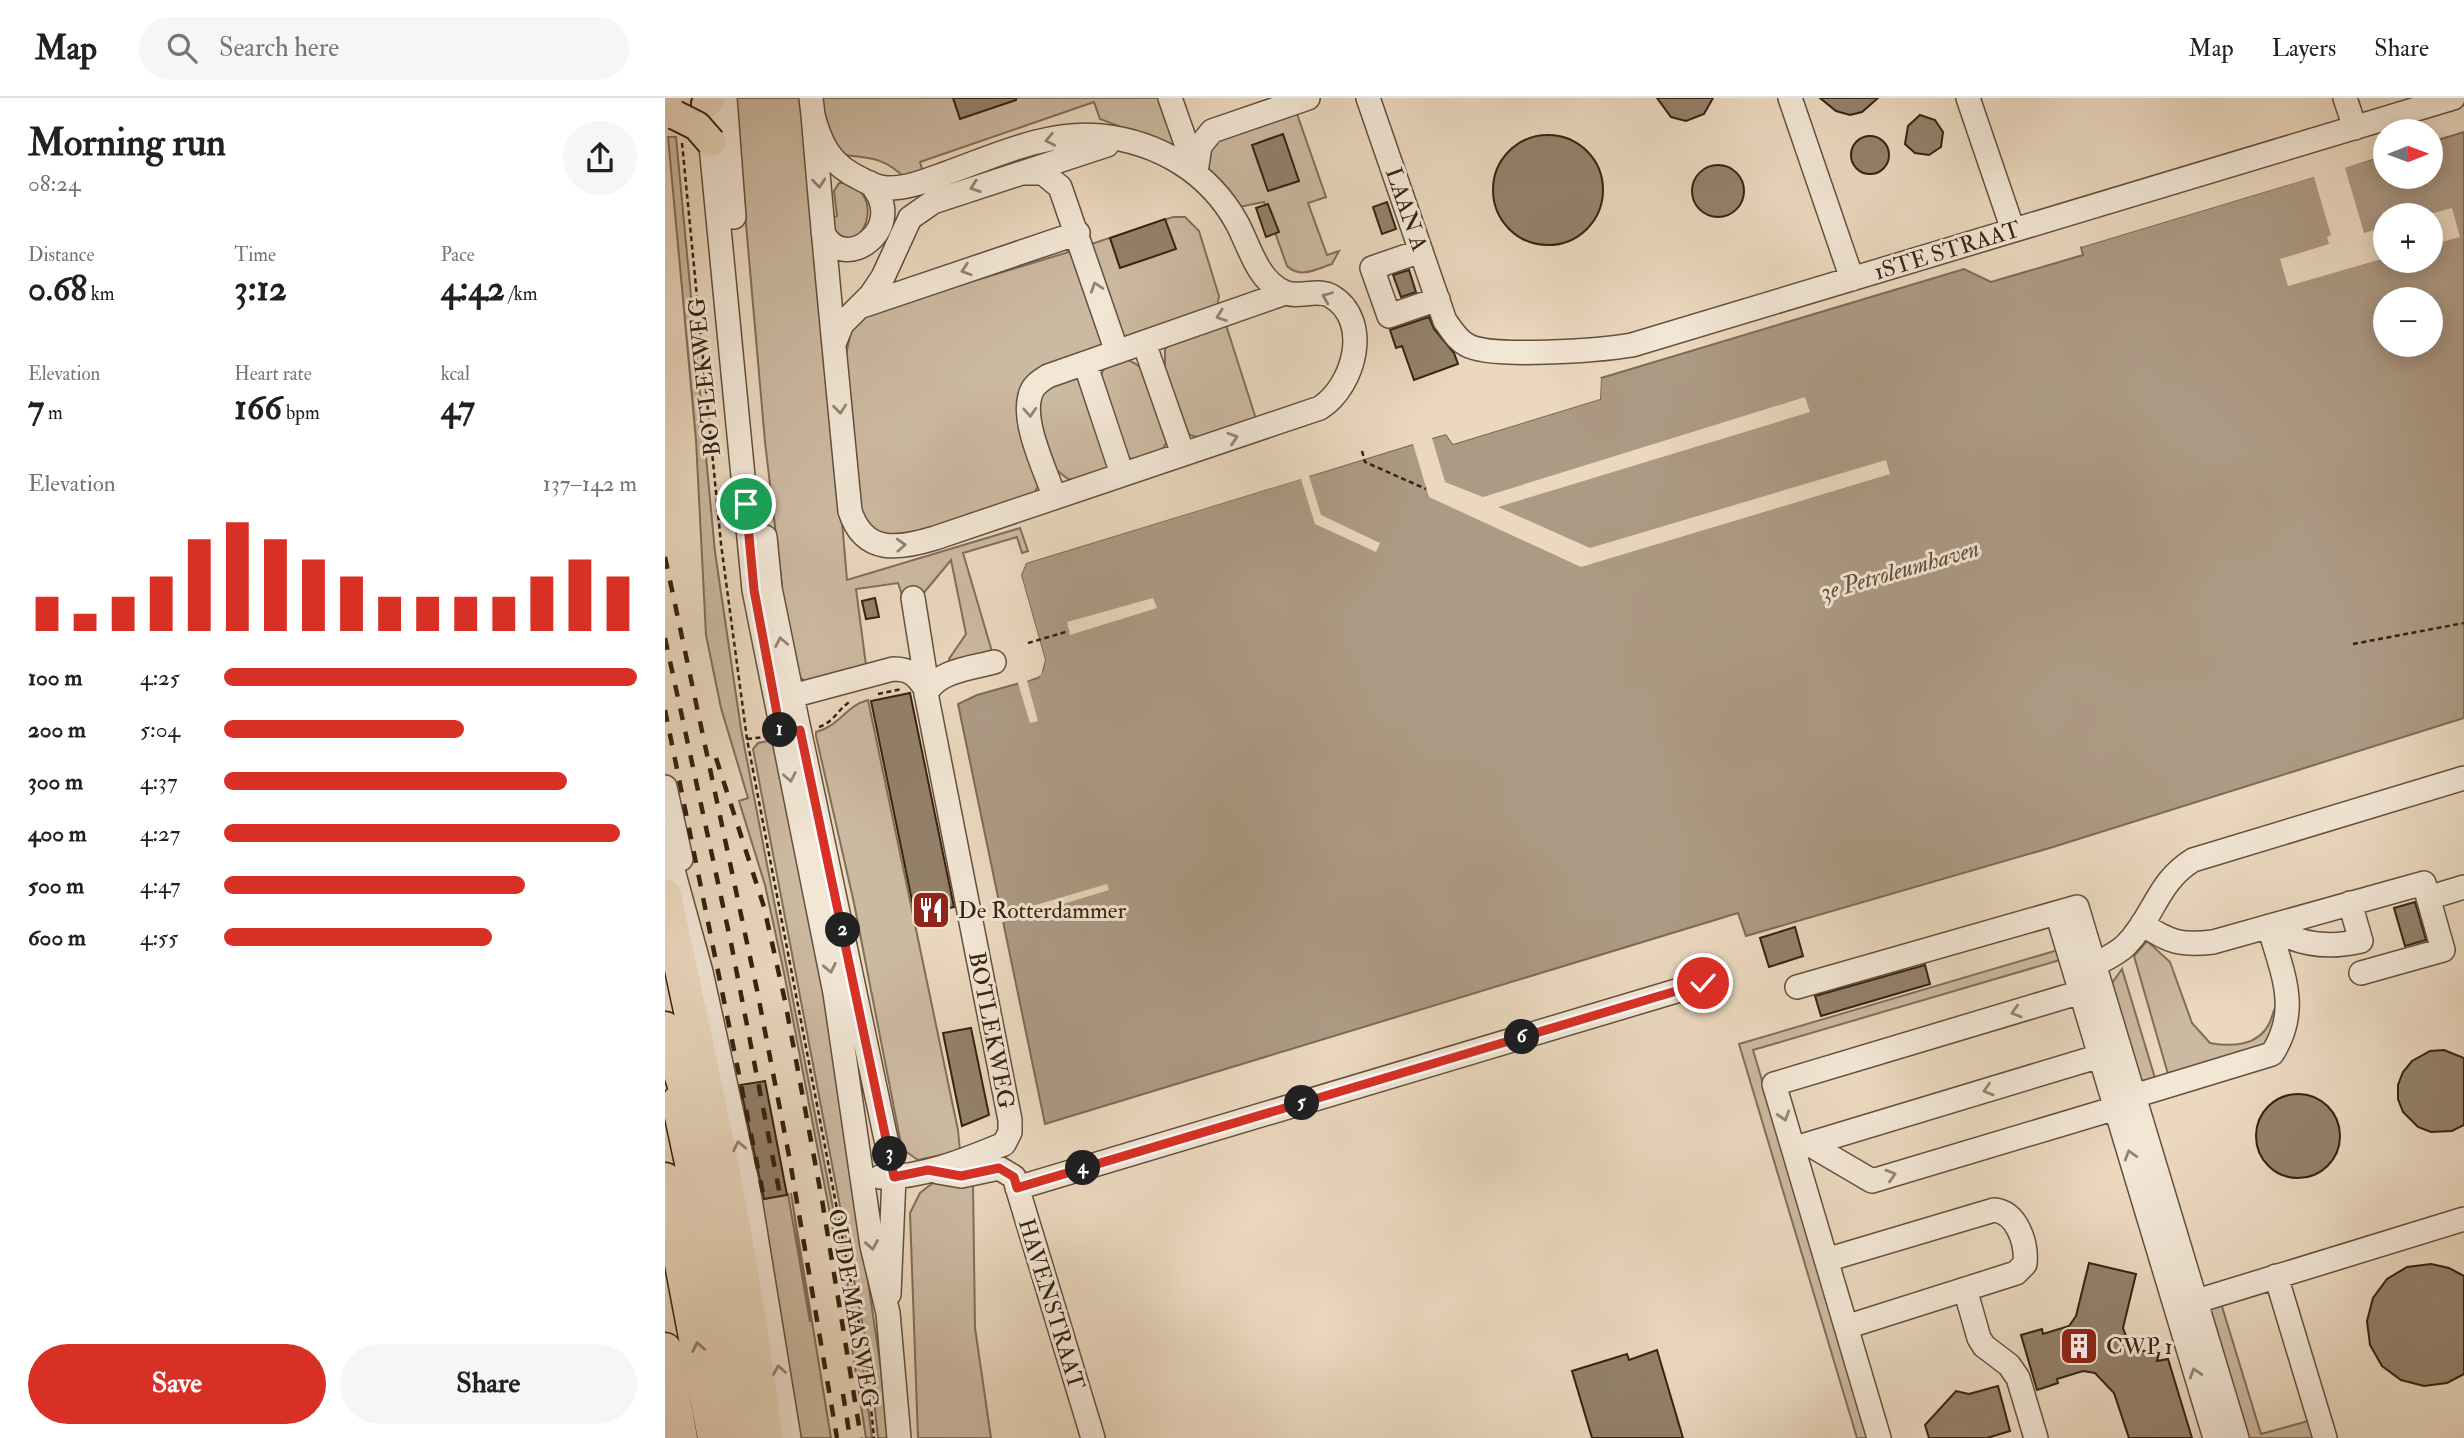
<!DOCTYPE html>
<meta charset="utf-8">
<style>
:root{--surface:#fff;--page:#f6f6f6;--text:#202124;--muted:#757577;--line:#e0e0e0;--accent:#d93025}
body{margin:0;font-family:"IM FELL Double Pica",serif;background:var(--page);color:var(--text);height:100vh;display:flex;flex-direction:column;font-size:26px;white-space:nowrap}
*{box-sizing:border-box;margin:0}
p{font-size:23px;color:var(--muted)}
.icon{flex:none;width:38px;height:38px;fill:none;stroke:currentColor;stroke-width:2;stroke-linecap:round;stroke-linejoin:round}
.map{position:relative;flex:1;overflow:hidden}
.details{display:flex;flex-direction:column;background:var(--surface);width:665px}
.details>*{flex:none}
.needle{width:46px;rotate:89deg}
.controls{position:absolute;left:1708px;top:21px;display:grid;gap:14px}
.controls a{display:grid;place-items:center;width:70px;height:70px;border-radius:50%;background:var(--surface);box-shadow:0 4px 18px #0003;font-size:35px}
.pin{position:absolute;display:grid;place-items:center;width:60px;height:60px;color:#fff;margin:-30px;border:4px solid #fff;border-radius:50%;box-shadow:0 2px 7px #0007}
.km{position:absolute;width:35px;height:35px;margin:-18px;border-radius:50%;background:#222;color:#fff;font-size:19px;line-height:35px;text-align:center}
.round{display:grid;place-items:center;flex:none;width:74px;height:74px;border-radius:37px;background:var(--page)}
.summary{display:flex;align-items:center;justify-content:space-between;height:119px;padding:0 28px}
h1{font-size:38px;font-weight:700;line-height:52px}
.metrics{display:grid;grid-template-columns:repeat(3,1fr);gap:10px;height:119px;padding:7px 28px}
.metrics div{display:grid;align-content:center}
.metrics b{font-size:35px;font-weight:700}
.metrics small{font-size:19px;font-weight:400}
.metrics p{font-size:19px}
.chart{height:196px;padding:14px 28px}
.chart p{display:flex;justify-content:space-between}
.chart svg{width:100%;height:126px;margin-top:7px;stroke:var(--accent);stroke-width:6}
.primary-button{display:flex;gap:14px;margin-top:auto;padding:14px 28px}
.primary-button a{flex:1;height:80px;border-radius:42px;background:var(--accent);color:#fff;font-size:28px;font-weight:700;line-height:80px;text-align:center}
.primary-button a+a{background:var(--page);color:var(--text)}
ul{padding:0 28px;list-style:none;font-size:23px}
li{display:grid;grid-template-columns:112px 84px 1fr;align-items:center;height:52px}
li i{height:18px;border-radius:9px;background:var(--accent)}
header{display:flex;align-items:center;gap:42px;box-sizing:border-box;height:98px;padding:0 35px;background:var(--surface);border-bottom:2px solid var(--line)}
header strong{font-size:33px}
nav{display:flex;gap:38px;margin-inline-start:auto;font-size:24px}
.search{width:490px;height:63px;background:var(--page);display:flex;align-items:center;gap:18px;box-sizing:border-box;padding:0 24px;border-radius:38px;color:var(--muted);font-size:26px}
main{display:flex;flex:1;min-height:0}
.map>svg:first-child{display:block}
.green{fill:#ccb9a1;stroke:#816e59;stroke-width:2}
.water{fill:#ad9a84;stroke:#7d6a56;stroke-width:2;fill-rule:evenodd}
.pier{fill:#ebd8bf}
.building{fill:#94816b;stroke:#362211;stroke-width:2}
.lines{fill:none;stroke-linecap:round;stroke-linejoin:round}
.minor-casing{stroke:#63503c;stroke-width:26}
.major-casing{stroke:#362211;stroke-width:32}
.highway-casing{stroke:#362211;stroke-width:35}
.path{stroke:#362211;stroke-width:2.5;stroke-dasharray:5 3.5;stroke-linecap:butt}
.minor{stroke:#f2e6d5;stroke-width:23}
.major{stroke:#ebd8bf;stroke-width:28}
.highway{stroke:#ebd8bf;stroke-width:32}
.rail{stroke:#362211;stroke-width:4.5;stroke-dasharray:12 12;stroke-linecap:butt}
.major-bridge-casing{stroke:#362211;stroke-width:32;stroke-linecap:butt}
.major-bridge{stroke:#ebd8bf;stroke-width:28}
.oneway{stroke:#948473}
.oneway2{stroke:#907d68}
.route-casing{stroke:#fff;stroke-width:14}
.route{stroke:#d93025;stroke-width:9}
.labels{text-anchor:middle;stroke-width:6;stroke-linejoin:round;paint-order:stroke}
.street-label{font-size:23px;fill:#362211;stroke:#f2e6d5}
.poi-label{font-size:23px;fill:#362211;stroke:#f2e6d5;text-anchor:start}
.water-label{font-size:24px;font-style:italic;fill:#604c39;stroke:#f2e6d5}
</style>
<header>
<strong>Map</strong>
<div class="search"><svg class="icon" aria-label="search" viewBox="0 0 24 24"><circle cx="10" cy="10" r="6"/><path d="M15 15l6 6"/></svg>Search here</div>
<nav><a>Map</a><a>Layers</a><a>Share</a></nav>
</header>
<main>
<section class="details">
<div class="summary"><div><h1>Morning run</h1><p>08:24</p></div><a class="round"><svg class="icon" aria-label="share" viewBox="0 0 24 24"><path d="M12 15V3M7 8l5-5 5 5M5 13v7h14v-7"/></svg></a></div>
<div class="metrics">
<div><p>Distance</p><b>0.68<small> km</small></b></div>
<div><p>Time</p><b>3:12</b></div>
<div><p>Pace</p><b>4:42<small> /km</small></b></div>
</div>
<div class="metrics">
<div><p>Elevation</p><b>7<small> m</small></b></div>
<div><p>Heart rate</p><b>166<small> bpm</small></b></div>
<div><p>kcal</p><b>47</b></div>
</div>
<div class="chart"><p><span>Elevation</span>137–142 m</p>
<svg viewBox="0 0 160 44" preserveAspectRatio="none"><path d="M5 44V32M15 44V38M25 44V32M35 44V25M45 44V12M55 44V6M65 44V12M75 44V19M85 44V25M95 44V32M105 44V32M115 44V32M125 44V32M135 44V25M145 44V19M155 44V25"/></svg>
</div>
<ul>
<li><b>100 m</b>4:25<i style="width:100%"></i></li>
<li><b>200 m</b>5:04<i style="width:58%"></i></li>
<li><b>300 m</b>4:37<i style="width:83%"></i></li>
<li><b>400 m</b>4:27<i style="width:96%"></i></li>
<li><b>500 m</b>4:47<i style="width:73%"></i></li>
<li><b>600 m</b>4:55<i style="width:65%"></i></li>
</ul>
<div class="primary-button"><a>Save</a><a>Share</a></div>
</section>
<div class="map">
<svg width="1799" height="1340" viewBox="0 0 1799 1340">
<rect width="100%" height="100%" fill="#ebd8bf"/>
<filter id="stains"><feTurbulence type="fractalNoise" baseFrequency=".00286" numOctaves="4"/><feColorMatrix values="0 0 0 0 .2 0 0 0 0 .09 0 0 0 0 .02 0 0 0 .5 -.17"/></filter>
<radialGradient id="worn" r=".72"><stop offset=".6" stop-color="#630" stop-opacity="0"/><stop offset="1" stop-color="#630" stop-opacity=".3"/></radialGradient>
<!-- green -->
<path class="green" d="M70 0H141L182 482 355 430 363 453 357 455 352 439 298 455 328 557 286 569 284 561 301 536 286 462 257 497 238 500 233 485 191 491 201 567 143 584 133 579 113 489 117 488 100 344Z
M156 0H497L514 51 435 21 429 4 255 64 259 78 241 81C219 59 206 60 177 57L160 27Z
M631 13 661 99 643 105 662 157 674 153 667 166C651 171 636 181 622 168L599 104 574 109C553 87 533 75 549 42Z
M3 39H11L50 454 76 631 197 1261 207 1340H201L173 1158 119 875 100 787 74 703 83 700 56 610 41 537 31 342Z
M174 85C206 84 211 124 190 140H174L164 122 172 118 169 93Z
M508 119H520L534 133 554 198 552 209 467 240 455 237 420 148Z
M407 153 440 252 368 280 373 388 368 398 253 440 216 436 205 428 194 407 178 270 187 229 196 219 210 213Z
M561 227 592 324C571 330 539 348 520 334L500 276V251L508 244Z
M457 261C491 265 495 315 503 342L494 357 470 362 462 359 435 282C437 268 443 266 457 261Z
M412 277 444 366 441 372 415 383 403 381 389 370 371 310 378 289Z
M203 602 293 1032 295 1053 253 1062 237 1051 189 805 151 638V634C175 628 180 608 203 602Z
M112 641 152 838 223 1319 222 1340H213L205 1266 88 651 93 645Z
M1482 843 1505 864 1527 925 1545 945C1566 949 1593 948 1604 926 1609 916 1607 910 1617 903L1604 949 1477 985 1472 980 1445 888 1457 871 1490 980 1503 976 1469 858Z
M1393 852 1395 862 1088 952 1203 1340H1192L1074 946Z
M269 1084 308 1085 310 1230 326 1340H253L245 1115 255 1095Z
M126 1095 166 1340H126L91 1101 123 1096 145 1224Z
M1555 1202 1596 1336 1647 1322 1652 1340H1581L1542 1206Z"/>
<!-- water -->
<path class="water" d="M1799 34V620L1388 749 1081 838 1073 815 380 1026 293 606 312 597 373 580 378 572 380 562 356 477 361 465 781 336 788 346 935 301 936 280 1299 171 1326 184 1418 157 1416 149 1720 57V79H1766V44ZM1720 117H1766V163H1720ZM1720 201H1766V247H1720Z"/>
<!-- pier -->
<path class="pier" d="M1720 54V57L1680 70 1699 135 1720 129V160L1623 188 1615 161 1664 146 1662 139 1666 137 1649 79 1416 149 1415 146Z
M1787 110 1795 139 1766 147V117H1761Z
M936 280 935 301 788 346 781 336 767 340 780 384 818 399 1140 299 1145 314 833 409 925 450 1221 362 1225 376 916 469 764 399 748 346 644 378 656 417 715 445 711 454 650 426 636 381 361 465 356 477 380 562 376 577 362 583 373 623 365 625 352 582 371 577 377 563 352 477 359 462 780 332 789 342 931 298 932 281Z
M488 500 492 510 405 537 402 524Z
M442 786 444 792 335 825 333 818Z"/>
<!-- building -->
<path class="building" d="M288 0H351V2L295 21Z
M992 0H1048L1039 16 1021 23 1006 19Z
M1155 0H1213L1197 14 1185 17 1171 13Z
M1255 17 1270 22 1278 34 1276 49 1264 57 1250 55 1240 46 1243 28Z
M618 36 634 83 603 93 587 47Z
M828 92a55 55 0 1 1 110 0a55 55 0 1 1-110 0Z
M1186 57a19 19 0 1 1 38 0a19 19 0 1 1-38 0Z
M1027 93a26 26 0 1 1 52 0a26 26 0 1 1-52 0Z
M722 104 731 131 717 136 708 109Z
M603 106 614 134 601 139 591 110Z
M500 121 511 151 455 170 445 140Z
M744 172 751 194 736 199 728 177Z
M764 219 769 231 789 255 793 266 749 282 737 248 731 250 725 232Z
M210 500 214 519 201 521 197 503Z
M245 595 289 809 250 817 206 603Z
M1750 804 1761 842 1740 848 1729 810Z
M1130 829 1138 858 1104 869 1095 840Z
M1260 867 1265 886 1156 918 1150 898Z
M306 930 324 1017 297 1028 278 935Z
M1779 952 1799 960V1027L1787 1033 1766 1034 1753 1029 1738 1014 1733 1001V987L1738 974 1747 963 1765 953Z
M100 983 122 1097 99 1101 75 987Z
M1591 1038a42 42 0 1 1 84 0a42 42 0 1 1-84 0Z
M1424 1165 1471 1176 1458 1230 1462 1241 1473 1252 1494 1255 1492 1263 1503 1261 1527 1340H1464L1449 1295 1430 1275 1418 1273 1392 1281 1393 1285 1372 1292 1356 1237 1377 1231 1378 1236 1404 1228 1411 1218Z
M1766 1166 1784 1170 1799 1178V1276L1782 1285 1759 1288 1736 1282 1717 1268 1705 1247 1702 1223 1708 1200 1722 1181 1742 1169Z
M992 1252 1018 1340H927L907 1273 962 1256 964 1262Z
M1333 1288 1345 1333 1322 1340H1264L1260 1327 1291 1293 1304 1296Z"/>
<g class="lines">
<defs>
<path id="minor" d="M60 0 69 119
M146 0 148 17C159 149 172 281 185 413 199 457 234 451 270 440L655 310C690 287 707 222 666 198 651 190 633 201 619 194 592 182 585 149 572 125 544 74 493 44 436 38 384 32 330 58 282 75 263 82 242 91 221 90 212 89 203 85 196 81 166 67 156 48 148 17
M505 0 530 71
M703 0 780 223C787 232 792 242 802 247 825 261 937 252 967 247L1788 0
M1125 0 1187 181
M1303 0 1348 132
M1680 0 1690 30
M44 27 89 492 170 895 207 1148 223 1215 234 1340
M531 74 535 48 547 33 643 0
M358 75H378L395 89 452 254
M158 134C177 178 246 130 205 85
M756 153 707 170 724 218 773 201
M197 208 413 135
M479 245 518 356
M169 246 177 226 206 197 218 179 245 120 268 104 442 47
M420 265 457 376
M389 398C380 371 357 325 365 298 367 288 375 283 383 278L620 195
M100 439 105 490 127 598 229 1079 224 1196
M248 500 259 569 260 590
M261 596C271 573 307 570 329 564
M127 598 228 571C244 571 251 576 260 590L345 1022V1034L339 1046C300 1062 257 1080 215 1079
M0 689 16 761
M0 743 36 874 83 1089 124 1340
M1763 800 1799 789
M1392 815 1550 1340
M1477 826C1504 844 1516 848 1548 844L1759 785 1778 852 1696 875
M1429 867C1440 861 1452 856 1461 847 1489 819 1492 784 1528 762L1799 680
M1132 889 1412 809 1572 1340
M1469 998 1607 956C1636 911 1617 875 1604 828 1632 847 1662 851 1696 843L1685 805
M1144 1046 1207 1083 1451 1010
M1137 1048 1435 958
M273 1074 296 1078 334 1070 349 1079 428 1340
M352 1090 1038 885
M1161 1162 1329 1112C1352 1114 1362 1145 1360 1166L1351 1175 1181 1229
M1611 1178 1660 1340
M1300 1191 1314 1240 1319 1248 1344 1267 1353 1280 1371 1340
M1532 1203 1799 1121
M1214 1340 1109 986 1416 894"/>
<path id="major" d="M41 6 46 0"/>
<path id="highway" d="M0 797C39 978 80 1157 101 1340
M0 930 31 1024
M13 1004 46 1159 72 1340
M0 1081 49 1340
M0 1251 16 1340"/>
</defs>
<!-- minor casing -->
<use href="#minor" class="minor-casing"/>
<!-- major casing -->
<use href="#major" class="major-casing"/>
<!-- highway casing -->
<use href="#highway" class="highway-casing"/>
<!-- path -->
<path class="path" d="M17 45 56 446 82 641 202 1268 209 1340
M697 353 700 364 761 391
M363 545 404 533
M1688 546 1799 525
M213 596 237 591
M154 629C169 624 173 611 186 603
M82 641 99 639"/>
<!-- minor -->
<use href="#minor" class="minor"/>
<!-- major -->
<use href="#major" class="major"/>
<!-- highway -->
<use href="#highway" class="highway"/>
<!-- rail -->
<path class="rail" d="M0 459 92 892 125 1063 172 1340
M0 540 66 845 115 1097
M0 612 99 1100
M51 660 99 809 120 903 157 1102 196 1340
M178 1296 185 1340"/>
<defs>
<path id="major-bridge" d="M10 17 32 28 46 44"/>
</defs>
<!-- major-bridge casing -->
<use href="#major-bridge" class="major-bridge-casing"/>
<!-- major-bridge -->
<use href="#major-bridge" class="major-bridge"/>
</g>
<!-- one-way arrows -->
<defs><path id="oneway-chevron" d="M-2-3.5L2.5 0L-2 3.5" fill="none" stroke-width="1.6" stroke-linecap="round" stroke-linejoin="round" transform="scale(1.75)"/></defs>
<g class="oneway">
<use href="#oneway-chevron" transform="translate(385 42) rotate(169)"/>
<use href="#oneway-chevron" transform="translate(154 85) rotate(85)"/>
<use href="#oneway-chevron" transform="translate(310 89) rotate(161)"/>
<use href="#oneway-chevron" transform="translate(301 172) rotate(162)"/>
<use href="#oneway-chevron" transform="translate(431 189) rotate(-108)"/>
<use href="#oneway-chevron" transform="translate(662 199) rotate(-157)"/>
<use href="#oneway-chevron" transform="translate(556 218) rotate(160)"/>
<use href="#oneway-chevron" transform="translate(175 311) rotate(84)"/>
<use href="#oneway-chevron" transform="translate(365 314) rotate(87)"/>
<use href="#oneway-chevron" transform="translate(568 340) rotate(-18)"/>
<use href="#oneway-chevron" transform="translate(236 447) rotate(-3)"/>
<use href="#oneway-chevron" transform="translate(116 544) rotate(-101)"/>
<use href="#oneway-chevron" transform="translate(125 679) rotate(79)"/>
<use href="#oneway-chevron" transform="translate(165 870) rotate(78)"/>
<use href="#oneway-chevron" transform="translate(1351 914) rotate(163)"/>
<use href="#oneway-chevron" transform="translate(1323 992) rotate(163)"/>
<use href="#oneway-chevron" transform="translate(1119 1018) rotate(73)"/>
<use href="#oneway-chevron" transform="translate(74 1048) rotate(-102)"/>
<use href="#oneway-chevron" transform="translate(1465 1057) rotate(-107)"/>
<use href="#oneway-chevron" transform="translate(1226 1077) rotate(-17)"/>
<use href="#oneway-chevron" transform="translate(207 1147) rotate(80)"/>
<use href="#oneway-chevron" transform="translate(114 1272) rotate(-99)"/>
<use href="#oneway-chevron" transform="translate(1530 1275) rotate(-107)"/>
</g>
<use class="oneway2" href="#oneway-chevron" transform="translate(33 1249) rotate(-101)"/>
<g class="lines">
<defs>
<path id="route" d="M81 406 89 492 116 637 135 632 229 1079 263 1072 296 1078 334 1070 349 1079 352 1090 1038 885"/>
</defs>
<!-- route casing -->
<use href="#route" class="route-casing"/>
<!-- route -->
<use href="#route" class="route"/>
</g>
<!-- icons -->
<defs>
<symbol id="restaurant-square" viewBox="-11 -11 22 22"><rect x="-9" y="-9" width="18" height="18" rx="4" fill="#8f2418" stroke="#f2e6d5"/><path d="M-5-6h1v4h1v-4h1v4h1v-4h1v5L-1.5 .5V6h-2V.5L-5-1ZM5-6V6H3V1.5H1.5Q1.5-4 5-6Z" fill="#fff"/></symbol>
<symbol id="building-square" viewBox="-11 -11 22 22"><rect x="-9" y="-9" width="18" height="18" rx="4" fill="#8f2418" stroke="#f2e6d5"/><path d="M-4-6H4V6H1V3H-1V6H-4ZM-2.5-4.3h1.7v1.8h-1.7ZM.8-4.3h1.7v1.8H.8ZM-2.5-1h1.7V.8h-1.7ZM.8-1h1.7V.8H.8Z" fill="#fff"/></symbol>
</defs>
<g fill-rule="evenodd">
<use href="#restaurant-square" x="244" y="790" width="44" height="44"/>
<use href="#building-square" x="1392" y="1226" width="44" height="44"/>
</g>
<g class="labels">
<!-- street labels -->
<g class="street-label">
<text transform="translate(742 111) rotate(71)" y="8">LAAN A</text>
<text transform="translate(1282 152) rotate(-17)" y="8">1STE STRAAT</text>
<text transform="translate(39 279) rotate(-96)" y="8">BOTLEKWEG</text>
<text transform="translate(327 932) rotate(79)" y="8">BOTLEKWEG</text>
<text transform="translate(387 1206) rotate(73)" y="8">HAVENSTRAAT</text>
<text transform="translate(189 1210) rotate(80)" y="8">OUDE MAASWEG</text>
</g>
<!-- poi labels -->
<g class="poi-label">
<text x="293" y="820">De Rotterdammer</text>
<text x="1441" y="1256">CWP 1</text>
</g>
<!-- water labels -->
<g class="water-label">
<text transform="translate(1235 472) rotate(-16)" y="8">3e Petroleumhaven</text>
</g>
</g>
<rect width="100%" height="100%" filter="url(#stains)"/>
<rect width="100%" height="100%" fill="url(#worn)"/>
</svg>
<div class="controls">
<a><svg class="needle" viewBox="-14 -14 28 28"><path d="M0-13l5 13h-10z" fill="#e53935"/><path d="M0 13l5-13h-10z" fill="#757577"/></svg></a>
<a>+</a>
<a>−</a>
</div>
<div class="pin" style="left:81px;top:406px;background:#1e9e55"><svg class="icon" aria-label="arrive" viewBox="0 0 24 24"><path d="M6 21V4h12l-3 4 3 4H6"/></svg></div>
<div class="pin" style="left:1038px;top:885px;background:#d93025"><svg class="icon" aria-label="check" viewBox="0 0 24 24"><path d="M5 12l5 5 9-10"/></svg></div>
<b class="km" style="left:115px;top:632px">1</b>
<b class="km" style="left:178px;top:832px">2</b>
<b class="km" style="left:225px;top:1056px">3</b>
<b class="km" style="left:418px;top:1070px">4</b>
<b class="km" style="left:637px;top:1005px">5</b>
<b class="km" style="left:857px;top:939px">6</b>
</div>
</main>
